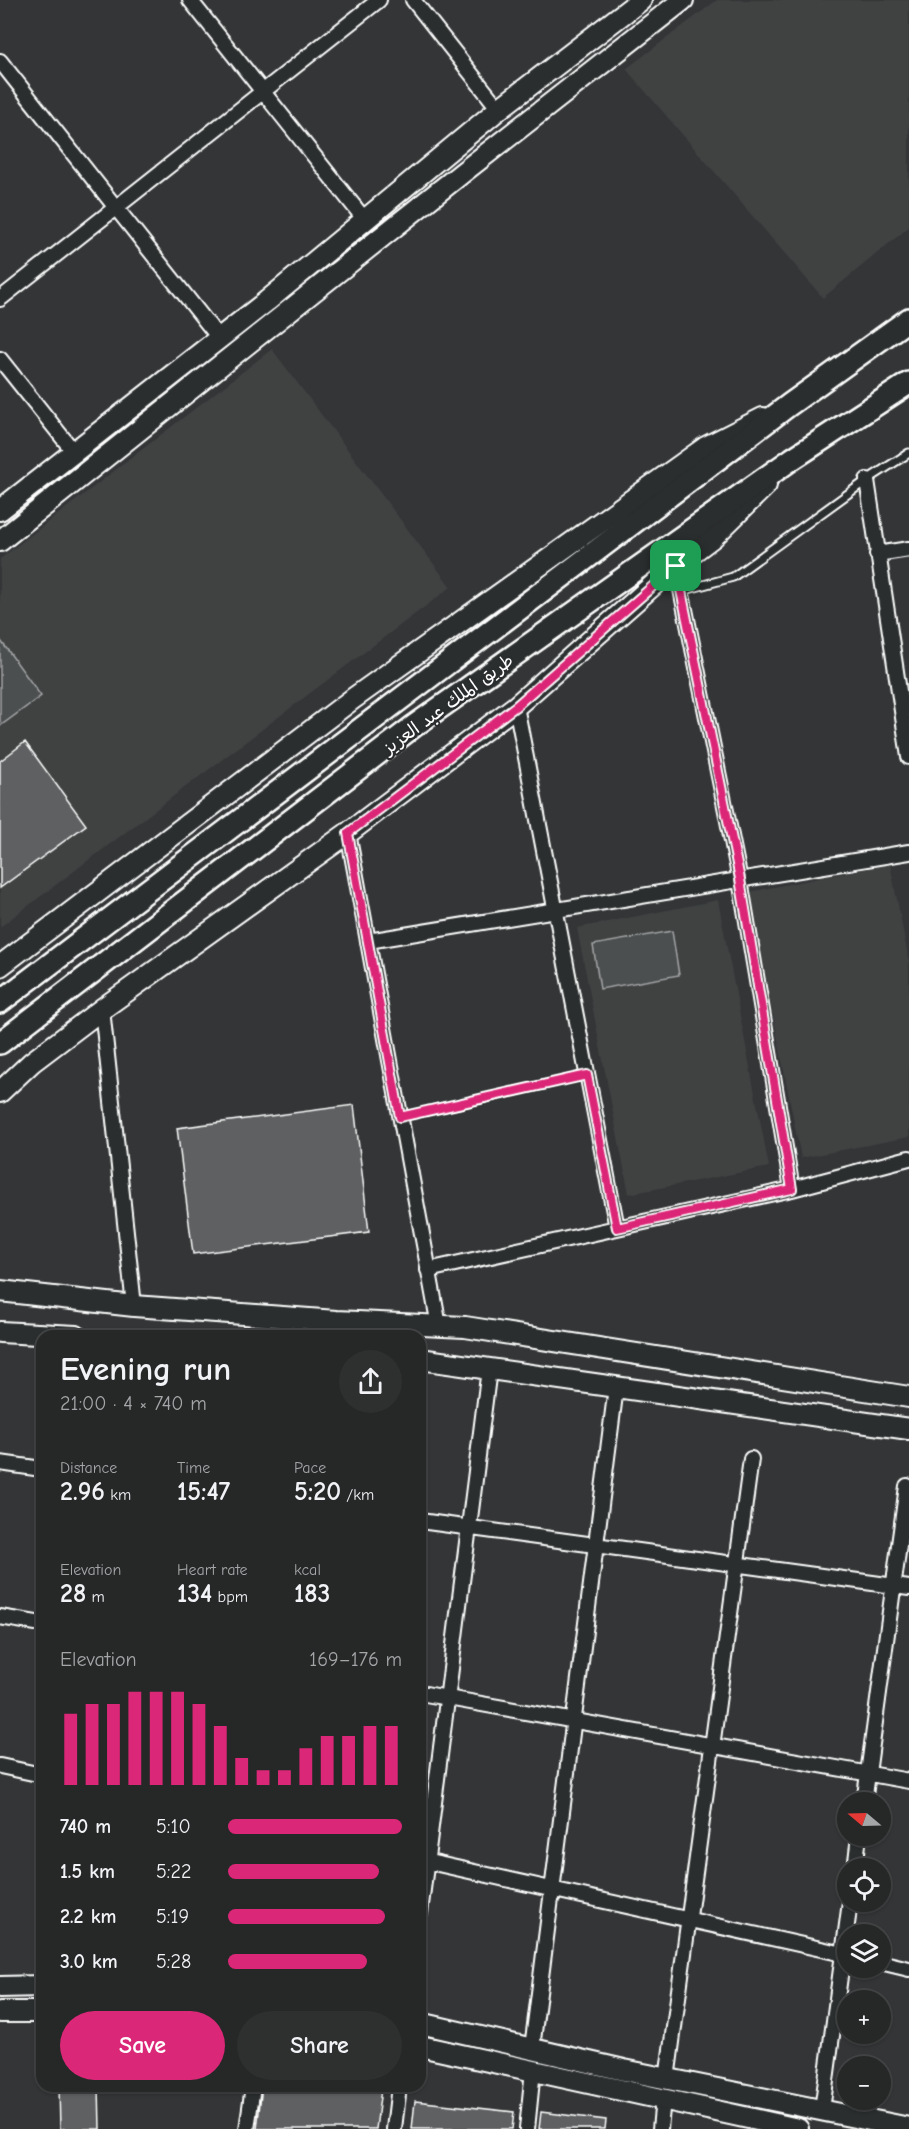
<!DOCTYPE html>
<meta charset="utf-8">
<style>
:root{--surface:#262828;--page:#2e3030;--text:#f1f3f6;--muted:#a4a6a8;--line:#424445;--accent:#db2777}
body{margin:0;font-family:"Comic Neue","Playpen Sans Arabic",sans-serif;background:var(--page);color:var(--text);height:100vh;display:flex;flex-direction:column;font-size:22px;white-space:nowrap}
*{box-sizing:border-box;margin:0}
p{font-size:20px;color:var(--muted)}
.icon{flex:none;width:33px;height:33px;fill:none;stroke:currentColor;stroke-width:2;stroke-linecap:round;stroke-linejoin:round}
.map{position:relative;flex:1;overflow:hidden}
.side{position:absolute;left:36px;top:1330px;width:390px;height:762px;display:flex;flex-direction:column;background:var(--surface);border-radius:18px;box-shadow:0 2px 4px #0004,0 0 0 2px var(--line)}
.side>*{flex:none}
.needle{width:39px;rotate:289deg}
.fabs{position:absolute;left:837px;top:1792px;display:grid;gap:12px}
.fabs a{display:grid;place-items:center;width:54px;height:54px;border-radius:50%;background:var(--surface);box-shadow:0 2px 4px #0004,0 0 0 2px var(--line);font-size:30px}
.pin{position:absolute;display:grid;place-items:center;width:51px;height:51px;color:#fff;margin:-26px;border-radius:12px;box-shadow:0 3px 9px #0006}
.round{display:grid;place-items:center;flex:none;width:63px;height:63px;border-radius:32px;background:var(--page)}
.head{display:flex;align-items:center;justify-content:space-between;height:102px;padding:0 24px}
h1{font-size:33px;font-weight:700;line-height:45px}
.metrics{display:grid;grid-template-columns:repeat(3,1fr);gap:9px;height:102px;padding:6px 24px}
.metrics div{display:grid;align-content:center}
.metrics b{font-size:26px;font-weight:700}
.metrics small{font-size:16px;font-weight:400}
.metrics p{font-size:16px}
.chart{height:168px;padding:12px 24px}
.chart p{display:flex;justify-content:space-between}
.chart svg{width:100%;height:108px;margin-top:6px;stroke:var(--accent);stroke-width:6}
.button{display:flex;gap:12px;margin-top:auto;padding:12px 24px}
.button a{flex:1;height:69px;border-radius:36px;background:var(--accent);color:#fff;font-size:24px;font-weight:700;line-height:69px;text-align:center}
.button a+a{background:var(--page);color:var(--text)}
ul{padding:0 24px;list-style:none;font-size:20px}
li{display:grid;grid-template-columns:96px 72px 1fr;align-items:center;height:45px}
li i{height:15px;border-radius:8px;background:var(--accent)}
.map>svg:first-child{display:block}
.built{fill:#404243}
.green{fill:#4c4f50;stroke:#a6a7a8;stroke-width:1.5}
.building{fill:#5f6162;stroke:#fff;stroke-width:1.5}
.lines{fill:none;stroke-linecap:round;stroke-linejoin:round}
.lane-casing{stroke:#fff;stroke-width:11}
.street-casing{stroke:#fff;stroke-width:18}
.secondary-casing{stroke:#fff;stroke-width:24}
.primary-casing{stroke:#fff;stroke-width:26}
.lane{stroke:#2a2d2e;stroke-width:7}
.street{stroke:#2a2d2e;stroke-width:14}
.secondary{stroke:#2a2d2e;stroke-width:20}
.primary{stroke:#2a2d2e;stroke-width:21}
.route-casing{stroke:#fff;stroke-width:12}
.route{stroke:#db2777;stroke-width:8}
.labels{text-anchor:middle;stroke-width:4.5;stroke-linejoin:round;paint-order:stroke}
.street-label{font-size:18px;fill:#fff;stroke:#2a2d2e}
</style>
<div class="map">
<svg width="909" height="2129" viewBox="0 0 909 2129">
<rect width="100%" height="100%" fill="#333536"/>
<filter id="ink" filterUnits="userSpaceOnUse"><feTurbulence type="fractalNoise" baseFrequency=".0167" numOctaves="2"/><feDisplacementMap in="SourceGraphic" scale="12" xChannelSelector="R" yChannelSelector="G"/><feConvolveMatrix kernelMatrix="1 2 1 2 8 2 1 2 1" color-interpolation-filters="sRGB"/></filter>
<g filter="url(#ink)">
<!-- built -->
<path class="built" d="M717 0H909V227L823 298 626 69Z
M272 349 451 587 0 927V559Z
M890 864 909 961V1137L801 1158 749 892Z
M718 900 769 1167 629 1194 577 928Z"/>
<!-- green -->
<path class="green" d="M1 641 41 696 0 726V642Z
M672 931 679 975 600 989 593 945Z"/>
<!-- building -->
<path class="building" d="M25 742 86 825 0 888V761Z
M354 1105 369 1232 193 1254 177 1128Z
M59 2086H99L100 2129H60Z
M262 2086H359L381 2089 376 2129H257Z
M415 2101 514 2112 512 2129H412Z
M541 2112 606 2120 605 2129H539Z"/>
<g class="lines">
<defs>
<path id="lane" d="M681 591 733 577 867 480 909 453
M401 1117 587 1075"/>
<path id="street" d="M190 0 365 220
M413 0 499 109
M0 61 219 338
M0 299 379 0
M0 359 74 452
M867 480 909 757
M877 554 909 549
M676 565 740 880 792 1189
M516 706 617 1228
M348 833 439 1326
M368 941 909 852
M102 1009 134 1306
M428 1270 792 1189 909 1158
M0 1463 42 1469
M420 1521 909 1588
M0 1617 42 1624
M420 1693 909 1781
M0 1766 42 1775
M864 1803 907 1486
M420 1860 848 1955
M855 1869 859 1836
M420 1913 489 1369
M880 1962 909 1969
M532 2048 616 1387
M667 2079 751 1459
M822 2110 850 1902
M247 2129 253 2086
M394 2129 399 2086
M527 2129 533 2070
M660 2129 663 2099"/>
<path id="secondary" d="M0 510 267 301 499 109 641 0
M0 541 462 173 683 0
M0 966 354 698 706 447 763 418
M0 1092 32 1062 102 1009 348 833 516 706 676 565 713 537 766 485
M0 1291 134 1306 336 1321 465 1327 909 1397
M0 1332 76 1336
M420 1359 909 1429
M0 1987 42 1986
M0 2012H42
M420 2023 624 2070 909 2128
M420 2046 798 2129"/>
<path id="primary" d="M0 1002 789 405 909 319
M0 1043 414 726 792 459 909 383"/>
</defs>
<!-- lane casing -->
<use href="#lane" class="lane-casing"/>
<!-- street casing -->
<use href="#street" class="street-casing"/>
<!-- secondary casing -->
<use href="#secondary" class="secondary-casing"/>
<!-- primary casing -->
<use href="#primary" class="primary-casing"/>
<!-- lane -->
<use href="#lane" class="lane"/>
<!-- street -->
<use href="#street" class="street"/>
<!-- secondary -->
<use href="#secondary" class="secondary"/>
<!-- primary -->
<use href="#primary" class="primary"/>
</g>
</g>
<g class="lines" filter="url(#ink)">
<defs>
<path id="route" d="M676 566 740 879 792 1189 617 1228 587 1075 400 1117 348 833 516 706Z"/>
</defs>
<!-- route casing -->
<use href="#route" class="route-casing"/>
<!-- route -->
<use href="#route" class="route"/>
</g>
<g class="labels">
<!-- street labels -->
<g class="street-label">
<text transform="translate(448 704) rotate(-36)" y="6">طريق الملك عبد العزيز</text>
</g>
</g>
</svg>
<div class="fabs">
<a><svg class="needle" viewBox="-14 -14 28 28"><path d="M0-13l5 13h-10z" fill="#e53935"/><path d="M0 13l5-13h-10z" fill="#a4a6a8"/></svg></a>
<a><svg class="icon" aria-label="locate" viewBox="0 0 24 24"><circle cx="12" cy="12" r="6"/><path d="M12 2v4M12 18v4M2 12h4M18 12h4"/></svg></a>
<a><svg class="icon" aria-label="layers" viewBox="0 0 24 24"><path d="M12 4l9 5-9 5-9-5zM3 14l9 5 9-5"/></svg></a>
<a>+</a>
<a>−</a>
</div>
<div class="pin" style="left:676px;top:566px;background:#1e9e55"><svg class="icon" aria-label="arrive" viewBox="0 0 24 24"><path d="M6 21V4h12l-3 4 3 4H6"/></svg></div>
<section class="side">
<div class="head"><div><h1>Evening run</h1><p>21:00 · 4 × 740 m</p></div><a class="round"><svg class="icon" aria-label="share" viewBox="0 0 24 24"><path d="M12 15V3M7 8l5-5 5 5M5 13v7h14v-7"/></svg></a></div>
<div class="metrics">
<div><p>Distance</p><b>2.96<small> km</small></b></div>
<div><p>Time</p><b>15:47</b></div>
<div><p>Pace</p><b>5:20<small> /km</small></b></div>
</div>
<div class="metrics">
<div><p>Elevation</p><b>28<small> m</small></b></div>
<div><p>Heart rate</p><b>134<small> bpm</small></b></div>
<div><p>kcal</p><b>183</b></div>
</div>
<div class="chart"><p><span>Elevation</span>169–176 m</p>
<svg viewBox="0 0 160 44" preserveAspectRatio="none"><path d="M5 44V15M15 44V11M25 44V11M35 44V6M45 44V6M55 44V6M65 44V11M75 44V20M85 44V33M95 44V38M105 44V38M115 44V29M125 44V24M135 44V24M145 44V20M155 44V20"/></svg>
</div>
<ul>
<li><b>740 m</b>5:10<i style="width:100%"></i></li>
<li><b>1.5 km</b>5:22<i style="width:87%"></i></li>
<li><b>2.2 km</b>5:19<i style="width:90%"></i></li>
<li><b>3.0 km</b>5:28<i style="width:80%"></i></li>
</ul>
<div class="button"><a>Save</a><a>Share</a></div>
</section>
</div>
